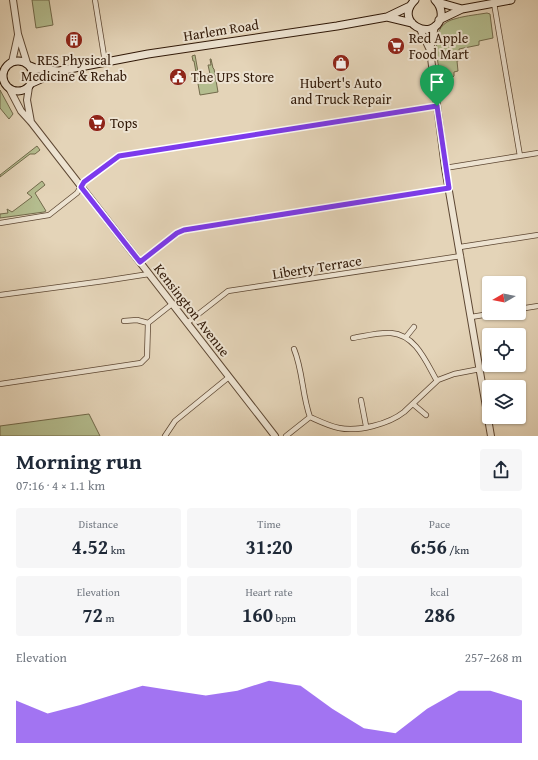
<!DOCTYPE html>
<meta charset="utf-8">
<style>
:root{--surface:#fff;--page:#f6f6f7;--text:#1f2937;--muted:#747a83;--accent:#7c3aed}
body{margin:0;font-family:"Gentium Book Plus",serif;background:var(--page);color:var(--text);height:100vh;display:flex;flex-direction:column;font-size:15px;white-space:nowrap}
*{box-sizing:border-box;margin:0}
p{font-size:13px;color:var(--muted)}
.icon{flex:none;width:22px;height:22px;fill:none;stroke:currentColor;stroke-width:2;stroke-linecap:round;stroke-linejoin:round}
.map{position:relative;height:436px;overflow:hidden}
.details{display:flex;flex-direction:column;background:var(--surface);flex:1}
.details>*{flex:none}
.needle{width:26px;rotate:261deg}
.buttons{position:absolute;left:482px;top:276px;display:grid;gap:8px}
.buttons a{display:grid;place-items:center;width:44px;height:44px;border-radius:4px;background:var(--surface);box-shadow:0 1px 3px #0004;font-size:20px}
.pin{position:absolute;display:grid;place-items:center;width:34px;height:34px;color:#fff;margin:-41px -17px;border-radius:50% 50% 50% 0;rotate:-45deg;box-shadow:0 0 4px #0007}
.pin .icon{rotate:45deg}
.round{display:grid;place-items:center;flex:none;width:42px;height:42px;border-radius:4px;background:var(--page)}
.headline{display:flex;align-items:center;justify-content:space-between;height:68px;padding:0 16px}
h1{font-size:22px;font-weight:700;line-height:30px}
.figures{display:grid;grid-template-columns:repeat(3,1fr);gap:6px;height:68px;padding:4px 16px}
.figures div{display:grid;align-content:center;border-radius:4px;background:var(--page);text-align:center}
.figures b{font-size:20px;font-weight:700}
.figures small{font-size:11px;font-weight:400}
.figures p{font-size:11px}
.chart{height:112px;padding:8px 16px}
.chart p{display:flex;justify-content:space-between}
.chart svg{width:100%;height:72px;margin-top:4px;fill:var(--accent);opacity:.7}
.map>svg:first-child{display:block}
.green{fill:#b4bd8f;stroke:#726a4b}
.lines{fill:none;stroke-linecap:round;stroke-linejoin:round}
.minor-casing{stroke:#5d4733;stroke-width:6}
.tertiary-casing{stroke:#5d4733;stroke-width:8}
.secondary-casing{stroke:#301807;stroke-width:9}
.minor{stroke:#ede3d1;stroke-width:4.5}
.tertiary{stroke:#ede3d1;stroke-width:6}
.secondary{stroke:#ede3d1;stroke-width:7}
.route-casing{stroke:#fff;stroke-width:8}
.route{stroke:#7c3aed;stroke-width:5}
.labels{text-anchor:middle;stroke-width:4;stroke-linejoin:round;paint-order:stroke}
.street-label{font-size:14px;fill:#301807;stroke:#ede3d1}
.poi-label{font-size:14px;fill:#301807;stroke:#ede3d1;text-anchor:start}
</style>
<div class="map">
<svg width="538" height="436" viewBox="0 0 538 436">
<rect width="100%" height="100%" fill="#e4d4b8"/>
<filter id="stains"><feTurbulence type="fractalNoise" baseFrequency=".005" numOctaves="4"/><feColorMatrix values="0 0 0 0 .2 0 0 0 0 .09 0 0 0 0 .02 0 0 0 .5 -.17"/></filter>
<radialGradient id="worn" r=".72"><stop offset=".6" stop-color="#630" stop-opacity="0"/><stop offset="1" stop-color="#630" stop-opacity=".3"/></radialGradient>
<!-- green -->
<path class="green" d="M32 0H49L53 25 36 28Z
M487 13 490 14 493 38 479 41V45L459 49 461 60 457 61 458 71 454 72V76L453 77 441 79C438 61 428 29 451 20 462 16 475 15 487 13Z
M195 55 198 72H201V75L210 74 208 65H211L210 59H211L213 68 214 69 218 92 200 95 194 61H193L192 56Z
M0 90 13 114 9 119 0 108Z
M37 146 40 150 35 154H30L0 177V175Z
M42 181 45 185 35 193 46 211 44 212 0 218V214L8 213 7 209 12 212 32 197 27 193Z
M89 414 100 436H0V426Z"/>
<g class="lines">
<defs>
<path id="minor" d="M95 0 105 62
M494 3 520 156
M445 168 538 153
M0 223 49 215 77 193 84 182 119 156 437 106
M460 247 538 235
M140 262 177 233 184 230 449 188
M0 295 104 281 149 274
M519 309 538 306
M471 317 496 313
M124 321 137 320 148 323
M187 323 228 291 461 256
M406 337 414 327
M353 338C365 336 379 332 391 333 416 335 426 362 437 381
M294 349C303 371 302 395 310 417
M0 384 141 363 147 357 148 323 172 304
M361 400 366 426
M413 404 426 415
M310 417C319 421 329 426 339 428 358 432 389 424 404 412L438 380 454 374 480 369
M165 436 175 421 229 377
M286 436 310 417"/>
<path id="tertiary" d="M13 0 18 34 27 63
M420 29 430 50 445 168 491 436
M430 50 435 26
M12 62 18 35
M29 87 27 100 31 122
M9 88 21 111 31 122 275 436"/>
<path id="secondary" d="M415 0C392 22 434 44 441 17 442 10 439 4 435 0
M437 2 462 9
M387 17 412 23
M439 20 462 9 511 0
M3 76a15 15 0 1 1 30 0a15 15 0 1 1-30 0Z
M30 66 37 69 59 71
M32 83 59 71 148 54 337 26 387 17 410 6"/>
</defs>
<!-- minor casing -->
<use href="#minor" class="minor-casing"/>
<!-- tertiary casing -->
<use href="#tertiary" class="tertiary-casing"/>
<!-- secondary casing -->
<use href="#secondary" class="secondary-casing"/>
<!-- minor -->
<use href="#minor" class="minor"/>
<!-- tertiary -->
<use href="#tertiary" class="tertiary"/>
<!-- secondary -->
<use href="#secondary" class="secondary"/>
</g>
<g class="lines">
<defs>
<path id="route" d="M437 106 449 188 184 230 177 233 140 262 81 187 84 182 119 156Z"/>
</defs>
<!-- route casing -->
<use href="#route" class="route-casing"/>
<!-- route -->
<use href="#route" class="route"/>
</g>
<!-- icons -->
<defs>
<symbol id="building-disc" viewBox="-11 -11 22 22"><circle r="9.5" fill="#8f2418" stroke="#ede3d1"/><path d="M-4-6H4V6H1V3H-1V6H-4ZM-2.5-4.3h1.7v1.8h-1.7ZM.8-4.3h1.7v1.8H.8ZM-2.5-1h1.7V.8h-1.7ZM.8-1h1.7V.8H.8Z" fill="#fff"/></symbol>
<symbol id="supermarket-disc" viewBox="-11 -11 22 22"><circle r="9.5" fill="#8f2418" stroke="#ede3d1"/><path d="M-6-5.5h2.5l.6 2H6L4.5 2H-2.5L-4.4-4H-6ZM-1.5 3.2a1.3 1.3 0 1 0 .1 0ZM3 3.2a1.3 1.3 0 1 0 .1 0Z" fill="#fff"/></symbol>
<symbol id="shop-disc" viewBox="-11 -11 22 22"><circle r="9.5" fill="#8f2418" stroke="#ede3d1"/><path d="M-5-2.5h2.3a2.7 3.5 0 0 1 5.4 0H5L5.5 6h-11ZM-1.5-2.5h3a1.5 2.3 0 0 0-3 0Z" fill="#fff"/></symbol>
<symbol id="civic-disc" viewBox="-11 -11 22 22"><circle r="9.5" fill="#8f2418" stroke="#ede3d1"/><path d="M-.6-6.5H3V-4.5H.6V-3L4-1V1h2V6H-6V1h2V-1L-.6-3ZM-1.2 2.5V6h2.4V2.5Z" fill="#fff"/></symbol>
</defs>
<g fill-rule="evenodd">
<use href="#building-disc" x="64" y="30" width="20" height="20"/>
<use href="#supermarket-disc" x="386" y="36" width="20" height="20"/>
<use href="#shop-disc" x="331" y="53" width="20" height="20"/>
<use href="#civic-disc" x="168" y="67" width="20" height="20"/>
<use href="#supermarket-disc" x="87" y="113" width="20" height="20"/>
</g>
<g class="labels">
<!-- street labels -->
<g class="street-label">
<text transform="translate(221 30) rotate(-9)" y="5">Harlem Road</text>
<text transform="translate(317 267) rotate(-9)" y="5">Liberty Terrace</text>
<text transform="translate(192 310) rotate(52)" y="5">Kensington Avenue</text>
</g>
<!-- poi labels -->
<g class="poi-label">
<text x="409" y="43">Red Apple<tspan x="409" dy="16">Food Mart</tspan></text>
<text x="74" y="65" text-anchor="middle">RES Physical<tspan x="74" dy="16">Medicine &amp; Rehab</tspan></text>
<text x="191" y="82">The UPS Store</text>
<text x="341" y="88" text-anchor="middle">Hubert's Auto<tspan x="341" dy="16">and Truck Repair</tspan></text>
<text x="110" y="128">Tops</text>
</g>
</g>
<rect width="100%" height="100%" filter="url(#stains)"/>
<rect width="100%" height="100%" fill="url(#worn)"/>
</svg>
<div class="buttons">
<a><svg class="needle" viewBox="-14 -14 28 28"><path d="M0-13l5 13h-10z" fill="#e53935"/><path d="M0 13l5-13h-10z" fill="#747a83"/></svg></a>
<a><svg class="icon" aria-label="locate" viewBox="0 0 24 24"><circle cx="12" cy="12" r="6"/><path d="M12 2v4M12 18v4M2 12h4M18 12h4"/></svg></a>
<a><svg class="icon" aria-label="layers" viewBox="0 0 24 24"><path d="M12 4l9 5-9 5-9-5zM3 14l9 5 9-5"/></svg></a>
</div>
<div class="pin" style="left:437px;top:106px;background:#1e9e55"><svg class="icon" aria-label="arrive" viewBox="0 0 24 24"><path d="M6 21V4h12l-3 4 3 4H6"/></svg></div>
</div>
<section class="details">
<div class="headline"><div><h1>Morning run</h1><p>07:16 · 4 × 1.1 km</p></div><a class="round"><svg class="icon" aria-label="share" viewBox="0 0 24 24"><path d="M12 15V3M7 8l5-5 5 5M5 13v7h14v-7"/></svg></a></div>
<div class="figures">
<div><p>Distance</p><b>4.52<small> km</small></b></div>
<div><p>Time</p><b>31:20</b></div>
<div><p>Pace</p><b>6:56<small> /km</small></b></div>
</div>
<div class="figures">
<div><p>Elevation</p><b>72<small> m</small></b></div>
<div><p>Heart rate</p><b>160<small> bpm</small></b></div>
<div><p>kcal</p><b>286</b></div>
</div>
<div class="chart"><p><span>Elevation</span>257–268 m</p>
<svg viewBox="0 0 160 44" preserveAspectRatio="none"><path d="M0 44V18L10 26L20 21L30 15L40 9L50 12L60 15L70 12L80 6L90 9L100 23L110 35L120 38L130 23L140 12L150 12L160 18V44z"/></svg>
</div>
</section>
